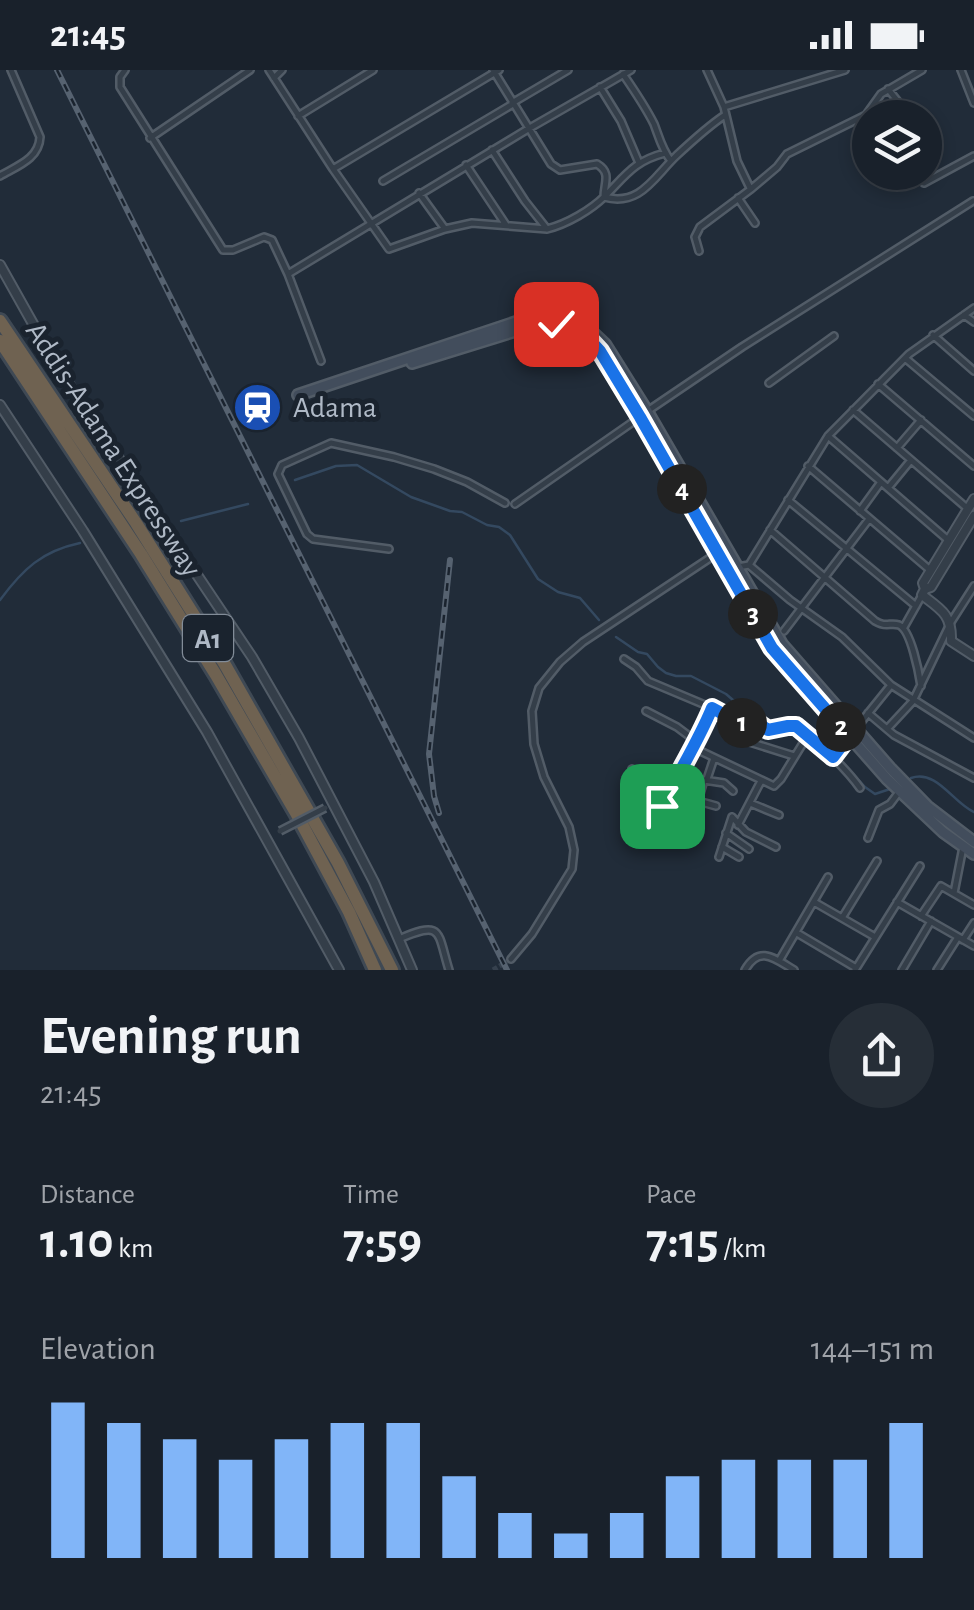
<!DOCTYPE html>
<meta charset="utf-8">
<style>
:root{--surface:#19212b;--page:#262e37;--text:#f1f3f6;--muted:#9fa3a9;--line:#373e47;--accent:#81b5f8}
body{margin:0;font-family:"Alegreya Sans",sans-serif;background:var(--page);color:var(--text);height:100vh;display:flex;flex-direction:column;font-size:38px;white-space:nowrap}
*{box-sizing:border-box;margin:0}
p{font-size:32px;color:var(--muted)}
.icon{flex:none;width:55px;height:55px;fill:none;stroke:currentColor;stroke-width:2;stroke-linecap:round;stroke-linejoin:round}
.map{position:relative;height:900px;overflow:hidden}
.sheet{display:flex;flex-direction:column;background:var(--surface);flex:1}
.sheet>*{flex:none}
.buttons{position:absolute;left:852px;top:30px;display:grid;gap:20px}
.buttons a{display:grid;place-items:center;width:90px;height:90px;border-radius:50%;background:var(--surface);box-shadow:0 5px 15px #0003,0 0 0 2px var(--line);font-size:50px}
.pin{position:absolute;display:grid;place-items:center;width:85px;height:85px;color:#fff;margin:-42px;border-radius:20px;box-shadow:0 5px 15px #0006}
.km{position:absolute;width:50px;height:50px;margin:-25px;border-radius:50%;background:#222;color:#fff;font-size:28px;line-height:50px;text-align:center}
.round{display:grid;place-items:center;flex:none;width:105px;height:105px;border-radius:52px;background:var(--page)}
.head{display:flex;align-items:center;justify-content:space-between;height:170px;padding:0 40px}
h1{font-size:55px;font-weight:700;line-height:75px}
.metrics{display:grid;grid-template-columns:repeat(3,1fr);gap:15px;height:170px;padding:10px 40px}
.metrics div{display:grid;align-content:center}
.metrics b{font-size:50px;font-weight:700}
.metrics small{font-size:28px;font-weight:400}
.metrics p{font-size:28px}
.chart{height:280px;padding:20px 40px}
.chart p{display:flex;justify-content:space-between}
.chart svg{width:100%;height:180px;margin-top:10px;stroke:var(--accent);stroke-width:6}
.status{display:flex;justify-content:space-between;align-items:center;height:70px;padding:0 50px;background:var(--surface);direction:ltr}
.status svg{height:28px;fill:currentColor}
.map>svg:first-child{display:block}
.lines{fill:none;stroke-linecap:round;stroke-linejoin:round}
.stream{stroke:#344960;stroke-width:2.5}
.minor-tunnel{stroke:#36414e;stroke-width:5;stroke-dasharray:5 2.5;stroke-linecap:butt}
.minor-casing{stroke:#525c67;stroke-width:10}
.tertiary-casing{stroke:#525c67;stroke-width:12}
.secondary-casing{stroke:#525c67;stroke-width:14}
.motorway-casing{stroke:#3f4954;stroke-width:18}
.minor{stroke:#343e49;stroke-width:5}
.tertiary{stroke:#343e49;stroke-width:8}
.secondary{stroke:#424d5c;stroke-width:9}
.motorway{stroke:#6f6251;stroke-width:12}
.rail-casing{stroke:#566270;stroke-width:6}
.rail{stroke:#1a232e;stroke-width:2.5;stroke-dasharray:8;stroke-linecap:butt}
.minor-bridge-casing{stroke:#525c67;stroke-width:10;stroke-linecap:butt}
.minor-bridge{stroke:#343e49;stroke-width:5}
.route-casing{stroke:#fff;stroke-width:20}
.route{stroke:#1a73e8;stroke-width:12}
.labels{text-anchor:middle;stroke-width:10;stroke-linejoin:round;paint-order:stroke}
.shield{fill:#1a232e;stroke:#828c98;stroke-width:2.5}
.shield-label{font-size:28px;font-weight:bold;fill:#afb9c6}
.poi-label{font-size:30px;fill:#afb9c6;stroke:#1a232e;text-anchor:start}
.street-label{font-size:30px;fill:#afb9c6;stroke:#1a232e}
</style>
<div class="status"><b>21:45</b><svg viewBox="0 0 49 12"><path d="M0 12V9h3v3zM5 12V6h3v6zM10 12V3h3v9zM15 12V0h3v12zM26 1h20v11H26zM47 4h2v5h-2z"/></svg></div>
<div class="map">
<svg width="974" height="900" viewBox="0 0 974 900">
<rect width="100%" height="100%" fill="#212c39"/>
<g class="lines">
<!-- stream -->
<path class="stream" d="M295 410 336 396 357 395 411 427 450 441 462 442 487 455 499 457 510 465 538 509 558 522 580 528 599 550
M181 451 248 434
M0 530C23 499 42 481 80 473
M616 567 638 582 647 584 658 597 666 603 676 606H691L726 624 754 648 773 651H794L807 656 830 679
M841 691 865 717 875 724 890 719
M911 708C937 699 953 733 974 742"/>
<!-- minor-tunnel -->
<path class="minor-tunnel" d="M493 900 511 889"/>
<defs>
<path id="minor" d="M125 0 120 7V17L223 180H233L264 167 272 170 288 204 321 291
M269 0 333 99 389 179 445 159 472 153 547 159C567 154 591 140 605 126 626 105 634 91 665 83
M493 0 551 94 560 100 597 94C612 103 604 113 604 127 640 137 654 107 676 86 691 72 707 57 725 45
M707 0 724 37 737 91 750 118
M961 0 974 33
M623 4C634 20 645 36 654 54 659 67 662 80 671 91
M274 8 282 0
M600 17 621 51 639 93
M888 19 904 39
M512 33 568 0
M724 37 845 0
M298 46 373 0
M150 68 250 0
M492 80 525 131 547 159
M466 95 506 155
M333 99 499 0
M0 106C17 96 39 89 40 67L11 0
M383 111 513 34
M924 113 974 86
M419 123 445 159
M738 128 755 153
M699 181 695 167 700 157 751 119 777 97 787 84 866 45 881 24 922 0
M288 204 528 59 631 0
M964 245 974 252
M933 265 974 301
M905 288 974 346
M769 313 834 266
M878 314 974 396
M649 340 742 277 973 131
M853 340 968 439
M828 366 948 470
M897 378 921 350
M808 396 930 500
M888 418 911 390
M788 430 916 536
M515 434 640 347
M860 441 881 412
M770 460 875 551C886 558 890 552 899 555 911 560 919 603 921 616
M389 479 313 469 307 464 278 404 282 395 331 373 394 387 434 399 467 412 505 433
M749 495 790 530 842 567 891 615 974 668
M738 497 749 495 828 366 909 284 974 238
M904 557 922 525
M784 561 869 449
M624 589 636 597 648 611 729 645 740 653H758L768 660C775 659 784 655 792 656 809 659 850 704 860 718
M646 641 677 657 697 672
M868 643 894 665 974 708
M887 659 913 631 951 552 974 516
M737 668 794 686
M694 678 774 716 781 709 808 665
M833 687 891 615
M632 699 678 718 698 731 716 736
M707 709 714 688
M627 722 662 736C678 703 698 672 712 638
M750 733 779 745
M732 747 746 762 776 777
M738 755 761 711
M690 758 704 710 724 713 733 721
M726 763 749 779
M868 768 879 740 890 734 899 722
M722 777 739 787
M719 787 732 747
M954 823 963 777
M814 832 875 867
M897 832 974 876
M921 846 941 816 974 835
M842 848 877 791
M797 863 856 898
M399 869C443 850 437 861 449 900
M963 870 974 853
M511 889 532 864 572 799 574 780 569 757 544 707 534 674 532 641 539 618 560 592 583 572 725 478
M779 891 828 807
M745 900C759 875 774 888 794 900
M855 900 920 796
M902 900 931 851
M937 900 958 867"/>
<path id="tertiary" d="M0 195 55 293 252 587 299 668 374 812 412 900
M0 335 83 461 207 662 339 900
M974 429 923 513 925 519 922 525C942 540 952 545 951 571L974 586
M925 519 931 517 974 446"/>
<path id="secondary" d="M412 293 538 254H557L573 259 588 268 600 281 772 578 887 709 943 762 974 784
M298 325 540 244 573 249 585 255 605 274 647 341 782 574 891 699 927 736 974 772"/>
<path id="motorway" d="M0 251 136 453 224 593 338 793 392 900
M0 271 141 484 216 605 296 743 349 842 375 900"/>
</defs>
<!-- minor casing -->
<use href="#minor" class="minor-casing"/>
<!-- tertiary casing -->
<use href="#tertiary" class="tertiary-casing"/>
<!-- secondary casing -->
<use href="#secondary" class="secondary-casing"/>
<!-- motorway casing -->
<use href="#motorway" class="motorway-casing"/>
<!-- minor -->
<use href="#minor" class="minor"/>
<!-- tertiary -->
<use href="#tertiary" class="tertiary"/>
<!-- secondary -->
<use href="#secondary" class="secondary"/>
<!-- motorway -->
<use href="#motorway" class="motorway"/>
<defs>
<path id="rail" d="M57 0 507 900
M439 743 434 726 429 684 450 490"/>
</defs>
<!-- rail casing -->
<use href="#rail" class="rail-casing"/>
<!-- rail -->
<use href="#rail" class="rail"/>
<defs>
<path id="minor-bridge" d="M280 761 325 738"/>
</defs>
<!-- minor-bridge casing -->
<use href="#minor-bridge" class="minor-bridge-casing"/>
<!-- minor-bridge -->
<use href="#minor-bridge" class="minor-bridge"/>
</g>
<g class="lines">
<defs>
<path id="route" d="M556 254 573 259 588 268 600 281 640 347 772 578 849 666 833 687 796 656H788L768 660 758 653H740L712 638C698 672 678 703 662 736"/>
</defs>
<!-- route casing -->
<use href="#route" class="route-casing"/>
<!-- route -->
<use href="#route" class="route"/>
</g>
<!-- icons -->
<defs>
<symbol id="station-disc" viewBox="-11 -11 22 22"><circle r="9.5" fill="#1a4fb4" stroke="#1a232e"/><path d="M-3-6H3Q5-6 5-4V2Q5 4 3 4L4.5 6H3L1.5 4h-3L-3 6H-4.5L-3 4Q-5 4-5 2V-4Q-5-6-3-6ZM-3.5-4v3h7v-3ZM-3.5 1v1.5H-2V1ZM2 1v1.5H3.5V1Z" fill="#fff"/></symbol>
</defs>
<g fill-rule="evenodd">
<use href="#station-disc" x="230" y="310" width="55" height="55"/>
</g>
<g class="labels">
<!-- shield labels -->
<rect class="shield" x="183" y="545" width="50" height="46" rx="8"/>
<g class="shield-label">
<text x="208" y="578">A1</text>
</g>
<!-- poi labels -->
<g class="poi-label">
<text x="293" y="347">Adama</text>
</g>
<!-- street labels -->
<g class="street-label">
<text transform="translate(114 379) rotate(57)" y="10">Addis-Adama Expressway</text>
</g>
</g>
</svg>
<div class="buttons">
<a><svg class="icon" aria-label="layers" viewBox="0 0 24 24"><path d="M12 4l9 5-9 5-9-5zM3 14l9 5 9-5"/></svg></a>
</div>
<div class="pin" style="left:662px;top:736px;background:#1e9e55"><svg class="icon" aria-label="arrive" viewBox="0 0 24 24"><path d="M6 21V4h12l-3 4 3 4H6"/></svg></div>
<div class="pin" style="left:556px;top:254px;background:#d93025"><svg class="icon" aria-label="check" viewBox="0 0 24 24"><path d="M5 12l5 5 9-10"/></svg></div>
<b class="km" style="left:742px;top:653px">1</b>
<b class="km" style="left:841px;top:657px">2</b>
<b class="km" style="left:753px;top:544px">3</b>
<b class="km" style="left:682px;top:419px">4</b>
</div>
<section class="sheet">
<div class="head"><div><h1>Evening run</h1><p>21:45</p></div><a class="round"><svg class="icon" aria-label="share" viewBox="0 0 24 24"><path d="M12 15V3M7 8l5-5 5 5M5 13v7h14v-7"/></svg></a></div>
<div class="metrics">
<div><p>Distance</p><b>1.10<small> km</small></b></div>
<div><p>Time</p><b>7:59</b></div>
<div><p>Pace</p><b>7:15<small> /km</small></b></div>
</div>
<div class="chart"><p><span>Elevation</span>144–151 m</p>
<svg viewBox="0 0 160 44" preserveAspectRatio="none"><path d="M5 44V6M15 44V11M25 44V15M35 44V20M45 44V15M55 44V11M65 44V11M75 44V24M85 44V33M95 44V38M105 44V33M115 44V24M125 44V20M135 44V20M145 44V20M155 44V11"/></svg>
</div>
</section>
